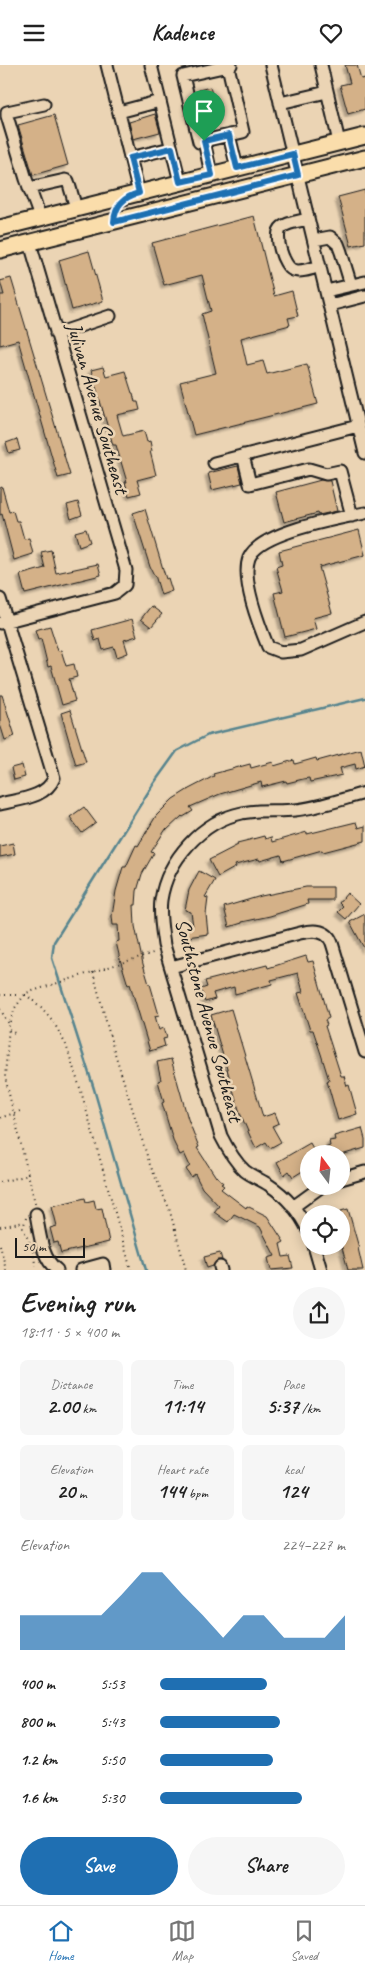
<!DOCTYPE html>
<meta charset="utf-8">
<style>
:root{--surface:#fff;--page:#f6f6f6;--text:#222;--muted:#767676;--line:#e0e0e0;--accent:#1f6fb2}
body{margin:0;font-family:Caveat,sans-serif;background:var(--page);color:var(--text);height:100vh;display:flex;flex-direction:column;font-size:19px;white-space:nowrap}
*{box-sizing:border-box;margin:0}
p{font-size:16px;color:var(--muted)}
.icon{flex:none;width:28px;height:28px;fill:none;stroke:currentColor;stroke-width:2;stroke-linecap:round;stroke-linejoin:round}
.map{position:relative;height:1205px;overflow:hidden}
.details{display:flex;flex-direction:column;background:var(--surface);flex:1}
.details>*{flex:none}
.needle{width:32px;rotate:345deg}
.tools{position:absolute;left:300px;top:1080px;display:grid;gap:10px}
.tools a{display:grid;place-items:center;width:50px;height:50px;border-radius:50%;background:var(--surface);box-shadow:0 2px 12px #0003;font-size:25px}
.scale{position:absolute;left:15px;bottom:12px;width:70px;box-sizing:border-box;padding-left:5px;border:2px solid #1c1c1c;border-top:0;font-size:14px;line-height:18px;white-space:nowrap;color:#1c1c1c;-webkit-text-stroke:4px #ebd4b4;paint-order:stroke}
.pin{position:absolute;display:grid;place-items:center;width:42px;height:42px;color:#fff;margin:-51px -21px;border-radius:50% 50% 50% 0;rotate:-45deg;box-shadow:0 0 5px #0007}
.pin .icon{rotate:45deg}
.round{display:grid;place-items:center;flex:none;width:52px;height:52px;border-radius:26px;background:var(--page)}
.head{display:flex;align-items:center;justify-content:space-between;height:85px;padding:0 20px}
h1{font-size:28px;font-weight:700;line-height:38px}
.stats{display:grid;grid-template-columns:repeat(3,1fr);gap:8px;height:85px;padding:5px 20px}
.stats div{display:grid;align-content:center;border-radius:8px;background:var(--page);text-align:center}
.stats b{font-size:21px;font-weight:700}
.stats small{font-size:14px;font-weight:400}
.stats p{font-size:14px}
.chart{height:140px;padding:10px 20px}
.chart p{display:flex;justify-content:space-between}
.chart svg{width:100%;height:90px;margin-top:5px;fill:var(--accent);opacity:.7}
.action{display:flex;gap:10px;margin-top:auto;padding:10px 20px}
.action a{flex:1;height:58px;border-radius:30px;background:var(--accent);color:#fff;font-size:20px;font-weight:700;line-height:58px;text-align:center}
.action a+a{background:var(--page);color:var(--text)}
ul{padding:0 20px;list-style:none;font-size:16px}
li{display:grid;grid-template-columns:80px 60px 1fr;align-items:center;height:38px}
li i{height:12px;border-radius:6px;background:var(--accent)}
header{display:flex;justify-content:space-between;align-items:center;height:65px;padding:0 20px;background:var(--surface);font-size:22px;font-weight:700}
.tab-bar{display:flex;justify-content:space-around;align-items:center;height:70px;border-top:1px solid var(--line);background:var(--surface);font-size:14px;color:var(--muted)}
.tab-bar a{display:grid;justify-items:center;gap:2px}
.tab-bar .on{color:var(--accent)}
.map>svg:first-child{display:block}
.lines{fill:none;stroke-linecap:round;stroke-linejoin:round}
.stream{stroke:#56848e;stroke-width:2.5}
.building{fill:#d4b188;stroke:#1c1c1c;filter:url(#shadow)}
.minor-casing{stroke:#1c1c1c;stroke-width:15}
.major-casing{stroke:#1c1c1c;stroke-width:19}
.path{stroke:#1c1c1c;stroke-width:2;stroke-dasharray:1 4;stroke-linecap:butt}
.minor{stroke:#ebd4b4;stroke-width:11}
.major{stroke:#faddab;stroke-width:15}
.route-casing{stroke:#fff;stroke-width:10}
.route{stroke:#1f6fb2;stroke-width:6}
.labels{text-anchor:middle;stroke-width:5;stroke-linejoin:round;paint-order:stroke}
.street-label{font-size:21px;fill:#1c1c1c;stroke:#ebd4b4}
</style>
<header><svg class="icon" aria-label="menu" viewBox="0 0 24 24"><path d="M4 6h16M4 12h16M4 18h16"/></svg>Kadence<svg class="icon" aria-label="heart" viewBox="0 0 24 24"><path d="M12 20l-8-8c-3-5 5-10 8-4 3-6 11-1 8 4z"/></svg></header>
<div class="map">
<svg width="365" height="1205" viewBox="0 0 365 1205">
<defs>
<filter id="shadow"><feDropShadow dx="-3" dy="3" stdDeviation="1" flood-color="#0004"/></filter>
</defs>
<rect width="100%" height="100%" fill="#ebd4b4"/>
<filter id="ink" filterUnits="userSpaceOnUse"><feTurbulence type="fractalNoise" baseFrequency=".02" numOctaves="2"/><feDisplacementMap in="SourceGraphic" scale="10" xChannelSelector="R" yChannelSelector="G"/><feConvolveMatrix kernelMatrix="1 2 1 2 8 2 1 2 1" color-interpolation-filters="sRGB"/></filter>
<g filter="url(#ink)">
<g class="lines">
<!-- stream -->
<path class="stream" d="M146 1205 94 1024 52 893 54 877 154 718 177 686 208 670 365 633"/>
</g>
<!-- building -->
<path class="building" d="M345 0H357L361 14 365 13V44L348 49 340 20 350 18Z
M210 22 217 47 205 50 199 25Z
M155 49 160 67 133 74 129 57Z
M54 50 68 100 33 110 18 60Z
M365 125V178L351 181 338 132Z
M254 151 274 231 292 226 298 251 288 253 290 260 241 273 247 300 263 296 267 309 307 299 318 339 194 370 180 317 216 308 202 249 211 246 202 210 164 220 152 178Z
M89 186 103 236 72 245 59 195Z
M11 213 70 410 58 413 18 275 0 280V230H4L0 216Z
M103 302 106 311 125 306 132 328H133L135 337H138L140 345 117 350 123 371 144 366 147 377 150 376 152 386H150L156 410 137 415 141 428 129 431 125 417H127L116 380H113L91 305Z
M17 374 20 385 9 388 6 378Z
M238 401 242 418 212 425 208 408Z
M321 415 330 416 337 446 319 450 318 448 284 457 276 427Z
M2 422 9 447 13 446 16 456H19L24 474 29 473 33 489 14 495 2 449 0 450V423Z
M78 437 82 450 71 454 67 440Z
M145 444 166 514 168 513 172 526 161 530 155 510H154L150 502 133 448Z
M86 464 90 477 79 481 75 467Z
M359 465 365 490 319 502 332 548 313 553 316 564 285 572 274 528 283 526 276 502 282 500 279 486Z
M51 485 56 508 98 499 101 510 25 529 20 510 45 503 41 487Z
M151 541 162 549 151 562 141 554Z
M132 554 137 571 124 575 128 588 117 592 114 582 103 585 100 574 95 576 92 565Z
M50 561 58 586 61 585 66 601 74 599 77 612 69 614 75 636 62 640 51 601 48 602 41 573 38 574 35 565Z
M0 630H2L15 671 5 675 0 659Z
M70 645 86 697 76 700 61 648Z
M361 684 365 701 356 704 355 699 340 703 342 710 310 717 309 713 303 714 287 718 286 716 262 722 261 717 220 729 190 742 193 746 183 752 182 751 167 765 166 764 151 787 154 788 142 809 137 826 136 840H134L135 861 143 899 149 919H150L159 950 155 951 159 965 164 963 167 973 163 974 165 981 150 986 130 919 128 920 120 894 116 877 119 876 118 860H113L112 851 116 826 123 802H126L136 780 138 781 156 751 173 734 189 724 214 711 213 709 250 699 251 703 273 697 274 701 294 695 295 699 316 693 317 696Z
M22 700 25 712 14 715 11 703Z
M84 742 96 758 82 768 70 752Z
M356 757 358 763 365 761V776L323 787 322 785 283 796 281 790 260 796 259 794 235 800 236 802 218 812 209 795 238 780 237 778 249 775 264 771 265 774 271 772 272 777 307 767V769Z
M13 778 15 789 0 792V781Z
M199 806 215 815 205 832 208 833 206 849 208 869 187 872 186 862 193 861 191 847 185 845 189 825Z
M306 822H333V835H307L308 839 270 851 242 857V858L229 862 224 842 261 831Z
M347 828 359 839 346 854 338 847 343 842 339 838Z
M365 849V885L350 857Z
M306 891 308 897 313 896 329 953 325 955 327 960 325 961 341 1011H344L347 1021 349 1020 357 1049 338 1055 327 1016 329 1015 321 989 313 965H310L298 928 303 927 298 908 271 915 272 919 235 929 234 922 213 928 215 934 205 937 201 924 207 922 205 916 267 900 268 903Z
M231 944 263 1052 275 1048 279 1058 272 1061 281 1077 270 1083 266 1077 256 1083 250 1071 240 1048 211 950Z
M171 994 188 1054 199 1082 197 1083 216 1112 217 1111 223 1118 221 1119 224 1121 221 1124 246 1143 247 1141 267 1151 284 1177 280 1179 283 1192 290 1191 293 1203 271 1205 268 1193 275 1191 260 1162 234 1149 228 1157 214 1147 219 1141 202 1123 195 1109 191 1112 186 1104 190 1101 184 1088 180 1090 174 1078 162 1038 164 1037 158 1016 161 1015 157 997Z
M362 1063 365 1074V1083L341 1090V1089H309V1102L293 1112 289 1106 284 1110 277 1097 310 1078 315 1087 330 1081 329 1076 335 1075 334 1071Z
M85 1133 86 1137 94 1135 96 1144 102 1143 109 1177 61 1188 58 1177 54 1178 50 1163 57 1161 52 1141Z
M348 1144 359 1183H358L363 1205H348L341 1179V1146Z
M220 1188 222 1195H217L213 1201 207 1203 204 1192Z"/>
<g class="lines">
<defs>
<path id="minor" d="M107 0 139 128
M151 0 180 117
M271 0 365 388
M321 0 339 77
M228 1 243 67 199 77 183 11 228 1 231 0
M280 38 327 27
M119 47 160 36
M229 70 237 103
M204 76 211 109
M130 93 171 83
M29 123 65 115 68 116 76 143
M40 152 26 114 7 51V47L44 39
M308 154C301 156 288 157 282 162 273 169 283 201 293 205 301 208 313 203 320 201
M314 175 330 172 338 179 341 187 351 220
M326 226 365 217
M330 240 365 231
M56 269 110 251
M243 390 250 419 309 404 326 409 340 406 352 451
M214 398 358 361
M365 448C339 453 259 467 249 493 241 515 259 560 268 582L281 587 301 585 365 557
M0 534 54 713C46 733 19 734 0 739
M0 558 115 528 125 520 126 505 30 178
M171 902 300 868C312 865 327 864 332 878L365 987
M341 1114 365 1107
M293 1142 322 1121
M36 1149C40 1168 41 1193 57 1205
M309 1167C300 1148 286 1131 269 1120 261 1115 252 1111 245 1106 235 1097 227 1083 221 1071L164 880C162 865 159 850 161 835 167 795 202 756 242 748 259 744 278 747 295 745 318 743 342 734 365 728
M314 1181 321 1205
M220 1202 221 1205
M81 1205 103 1199 104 1205"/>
<path id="major" d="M0 163 365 71
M0 185 365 93"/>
</defs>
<!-- minor casing -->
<use href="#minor" class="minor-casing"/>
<!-- major casing -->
<use href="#major" class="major-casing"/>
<!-- path -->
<path class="path" d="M93 907 112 979 150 1100 169 1143 186 1205
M0 930H26L41 942 53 956 66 980 81 1026 131 1205
M0 944 9 959
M9 965 16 969
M0 1053 23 1045
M0 1117 29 1110
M35 1138 5 1012 9 960 15 943 26 928 156 887
M26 1153 23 1163 31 1181
M0 1162 24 1157
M0 1180 6 1205
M33 1186 36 1205"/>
<!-- minor -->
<use href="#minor" class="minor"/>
<!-- major -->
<use href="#major" class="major"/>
</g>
</g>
<g class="lines" filter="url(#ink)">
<defs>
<path id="route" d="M229 70 237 103 293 89 298 110 114 157C115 141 123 132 139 128L130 93 172 83 180 117 212 110 204 76Z"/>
</defs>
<!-- route casing -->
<use href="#route" class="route-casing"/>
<!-- route -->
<use href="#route" class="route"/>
</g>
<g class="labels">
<!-- street labels -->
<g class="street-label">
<text transform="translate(98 343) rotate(74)" y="7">Julivan Avenue Southeast</text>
<text transform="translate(209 955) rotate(75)" y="7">Southstone Avenue Southeast</text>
</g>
</g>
</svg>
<div class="tools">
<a><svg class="needle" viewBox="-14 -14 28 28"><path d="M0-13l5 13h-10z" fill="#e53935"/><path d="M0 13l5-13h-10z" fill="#767676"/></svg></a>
<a><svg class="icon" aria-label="locate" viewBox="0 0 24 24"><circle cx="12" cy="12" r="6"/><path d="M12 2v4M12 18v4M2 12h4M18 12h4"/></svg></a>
</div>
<div class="scale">50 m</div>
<div class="pin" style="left:204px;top:76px;background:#1e9e55"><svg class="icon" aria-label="arrive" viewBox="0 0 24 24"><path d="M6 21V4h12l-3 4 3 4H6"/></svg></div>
</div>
<section class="details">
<div class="head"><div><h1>Evening run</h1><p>18:11 · 5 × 400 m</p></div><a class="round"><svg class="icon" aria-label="share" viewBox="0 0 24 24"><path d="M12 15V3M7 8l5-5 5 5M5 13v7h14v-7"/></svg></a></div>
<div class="stats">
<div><p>Distance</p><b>2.00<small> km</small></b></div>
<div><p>Time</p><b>11:14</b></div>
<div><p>Pace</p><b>5:37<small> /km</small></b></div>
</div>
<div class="stats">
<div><p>Elevation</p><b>20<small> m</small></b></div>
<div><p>Heart rate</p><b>144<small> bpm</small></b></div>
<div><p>kcal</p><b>124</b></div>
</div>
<div class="chart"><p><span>Elevation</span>224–227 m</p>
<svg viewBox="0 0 160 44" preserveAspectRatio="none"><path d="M0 44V27L10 27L20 27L30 27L40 27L50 17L60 6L70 6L80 17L90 27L100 38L110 27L120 27L130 38L140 38L150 38L160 27V44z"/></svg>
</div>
<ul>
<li><b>400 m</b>5:53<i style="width:58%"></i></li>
<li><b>800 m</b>5:43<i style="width:65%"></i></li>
<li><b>1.2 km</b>5:50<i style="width:61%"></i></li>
<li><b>1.6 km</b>5:30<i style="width:77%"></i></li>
</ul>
<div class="action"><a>Save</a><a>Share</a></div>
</section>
<nav class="tab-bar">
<a class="on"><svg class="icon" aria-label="home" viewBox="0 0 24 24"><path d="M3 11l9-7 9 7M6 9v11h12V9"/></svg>Home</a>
<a><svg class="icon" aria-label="map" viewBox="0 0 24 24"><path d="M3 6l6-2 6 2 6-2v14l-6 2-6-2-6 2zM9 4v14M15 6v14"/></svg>Map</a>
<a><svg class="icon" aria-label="saved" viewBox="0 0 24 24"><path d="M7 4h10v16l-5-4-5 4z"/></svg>Saved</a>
</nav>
